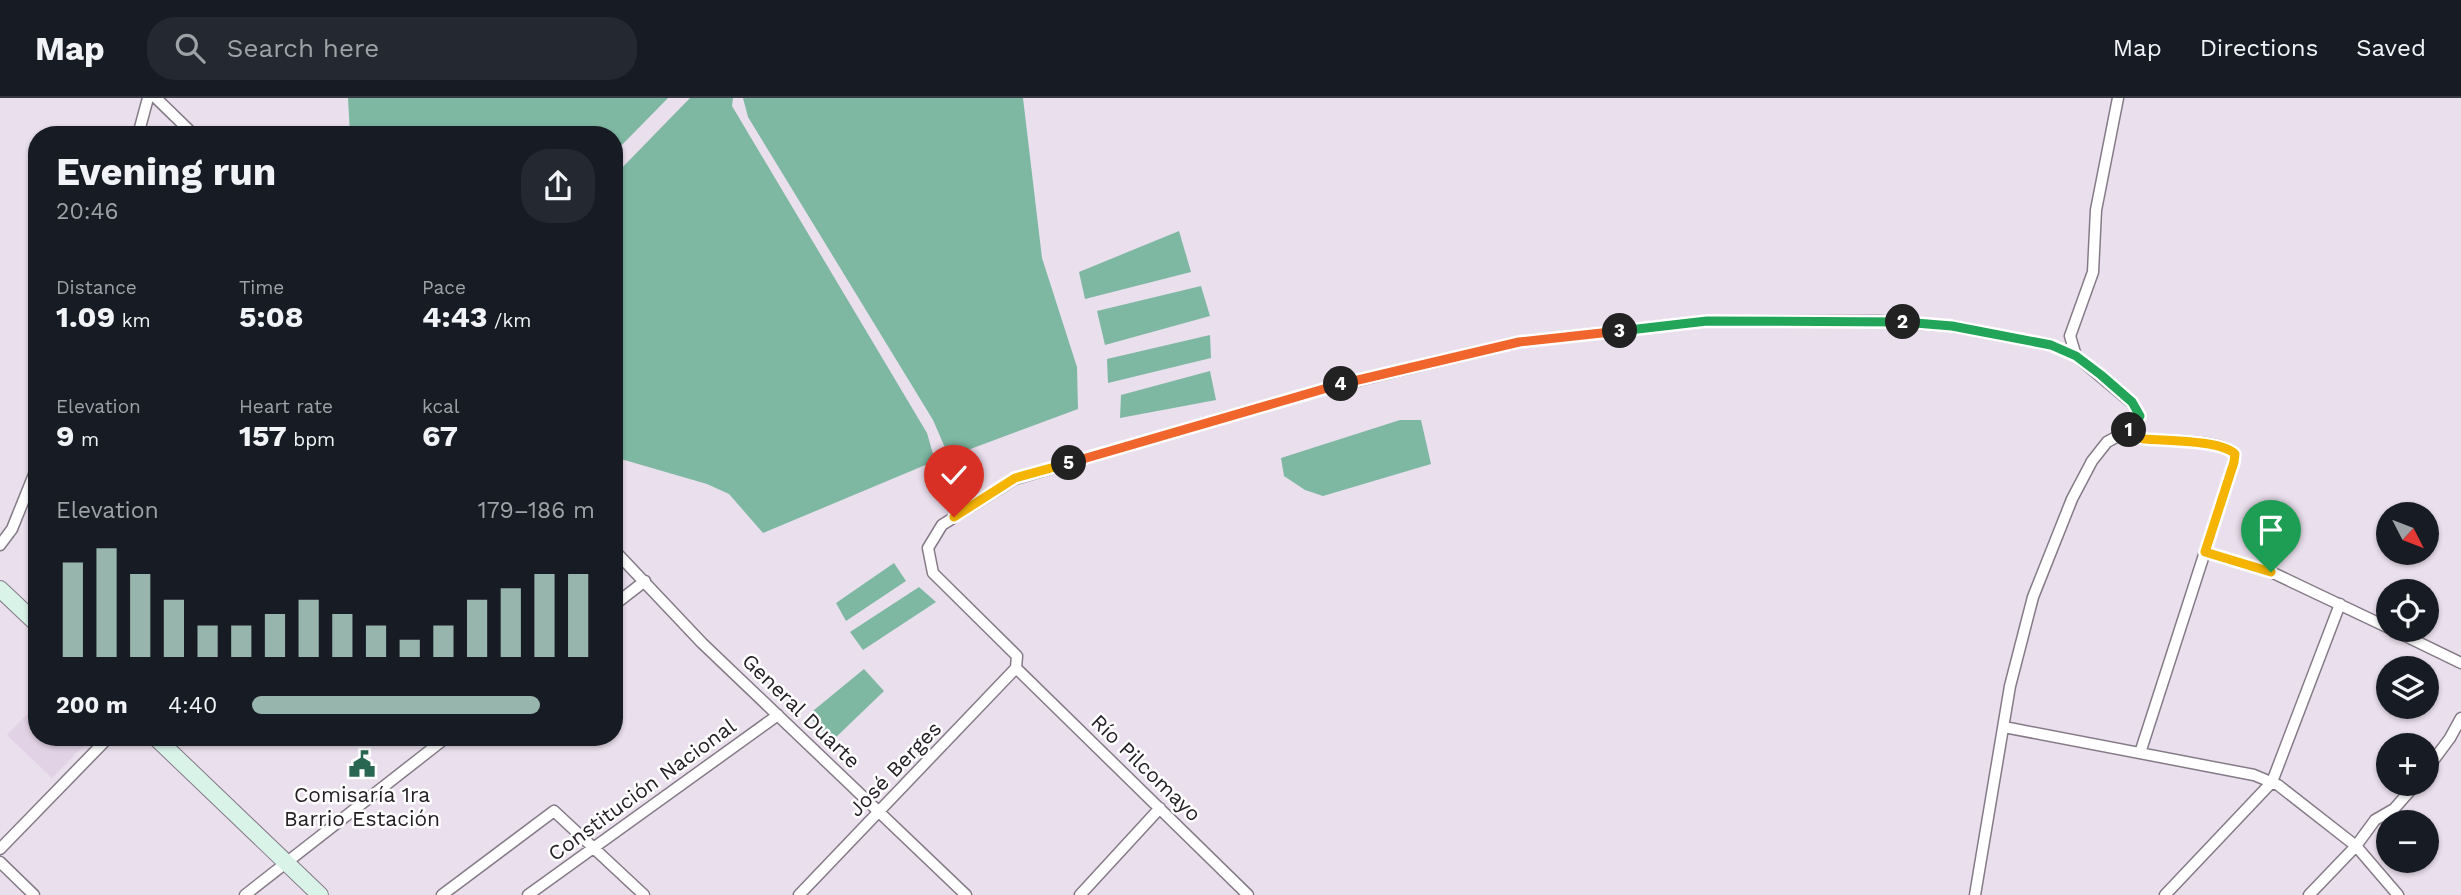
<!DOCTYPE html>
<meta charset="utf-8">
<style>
:root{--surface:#171b24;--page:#242831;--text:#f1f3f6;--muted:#9ea1a6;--line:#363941;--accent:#97b4ad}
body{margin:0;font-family:"Work Sans",sans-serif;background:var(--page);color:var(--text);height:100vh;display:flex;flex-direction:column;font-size:26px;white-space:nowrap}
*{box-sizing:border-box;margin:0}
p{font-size:23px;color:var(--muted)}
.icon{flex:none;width:38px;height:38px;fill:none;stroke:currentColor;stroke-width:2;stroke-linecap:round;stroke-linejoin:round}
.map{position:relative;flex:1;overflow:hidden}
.panel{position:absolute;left:28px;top:28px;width:595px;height:620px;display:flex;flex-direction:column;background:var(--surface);border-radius:28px;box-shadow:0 2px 5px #0004}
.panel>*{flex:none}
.needle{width:46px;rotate:132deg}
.buttons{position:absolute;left:2376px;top:404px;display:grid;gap:14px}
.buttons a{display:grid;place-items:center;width:63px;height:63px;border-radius:50%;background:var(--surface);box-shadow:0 2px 5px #0004;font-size:35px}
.pin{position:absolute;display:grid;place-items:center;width:60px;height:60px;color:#fff;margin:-72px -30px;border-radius:50% 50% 50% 0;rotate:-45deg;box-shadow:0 0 7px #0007}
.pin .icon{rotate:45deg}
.km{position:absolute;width:35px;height:35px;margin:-18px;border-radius:50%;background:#222;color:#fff;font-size:19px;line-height:35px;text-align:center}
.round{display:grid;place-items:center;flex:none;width:74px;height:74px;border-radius:28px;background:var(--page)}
.headline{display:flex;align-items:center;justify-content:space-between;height:119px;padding:0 28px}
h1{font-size:38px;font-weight:700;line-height:52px}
.metrics{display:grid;grid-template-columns:repeat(3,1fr);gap:10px;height:119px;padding:7px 28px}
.metrics div{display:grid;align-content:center}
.metrics b{font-size:30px;font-weight:700}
.metrics small{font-size:19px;font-weight:400}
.metrics p{font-size:19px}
.chart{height:196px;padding:14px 28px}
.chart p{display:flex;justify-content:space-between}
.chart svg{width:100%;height:126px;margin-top:7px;stroke:var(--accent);stroke-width:6}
ul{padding:0 28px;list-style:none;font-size:23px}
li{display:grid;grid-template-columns:112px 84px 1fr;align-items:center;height:52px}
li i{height:18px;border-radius:9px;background:var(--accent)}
header{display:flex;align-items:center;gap:42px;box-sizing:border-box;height:98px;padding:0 35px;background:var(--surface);border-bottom:2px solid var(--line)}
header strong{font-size:33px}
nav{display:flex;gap:38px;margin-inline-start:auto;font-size:24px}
.search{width:490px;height:63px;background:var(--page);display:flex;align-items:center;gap:18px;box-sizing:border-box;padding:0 24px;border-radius:28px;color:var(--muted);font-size:26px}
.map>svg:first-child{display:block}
.built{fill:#e2d2e5}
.water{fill:#7eb8a2}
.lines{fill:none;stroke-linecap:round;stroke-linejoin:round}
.street-casing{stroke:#857b87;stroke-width:13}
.secondary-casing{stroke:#857b87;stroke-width:18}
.street{stroke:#fff;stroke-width:10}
.secondary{stroke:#d9f3e9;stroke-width:16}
.split-1-casing{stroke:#fff;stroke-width:14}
.split-2-casing{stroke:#fff;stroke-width:14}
.split-3-casing{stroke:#fff;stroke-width:14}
.split-4-casing{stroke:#fff;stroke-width:14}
.split-5-casing{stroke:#fff;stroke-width:14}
.split-6-casing{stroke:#fff;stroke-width:14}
.split-1{stroke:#f5b400;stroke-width:9}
.split-2{stroke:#22a559;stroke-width:9}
.split-3{stroke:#22a559;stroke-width:9}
.split-4{stroke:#f0652b;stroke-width:9}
.split-5{stroke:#f0652b;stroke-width:9}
.split-6{stroke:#f5b400;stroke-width:9}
.labels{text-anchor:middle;stroke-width:5;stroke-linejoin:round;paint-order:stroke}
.street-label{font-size:21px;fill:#252025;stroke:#fff}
.poi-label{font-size:21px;fill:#252025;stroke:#fff}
</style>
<header>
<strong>Map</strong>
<div class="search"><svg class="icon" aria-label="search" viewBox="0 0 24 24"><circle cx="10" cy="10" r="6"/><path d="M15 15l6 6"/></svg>Search here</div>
<nav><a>Map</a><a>Directions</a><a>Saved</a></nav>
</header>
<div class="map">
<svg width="2461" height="797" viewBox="0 0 2461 797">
<rect width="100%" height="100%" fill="#eadfed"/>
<!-- built -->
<path class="built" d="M37 606V639H92L52 680 7 637Z"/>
<!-- water -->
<path class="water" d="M348 0H668L614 55V37H350Z
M690 0H733L732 8 927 335 935 363 763 435 729 396 707 386 614 359V78Z
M743 0H1023L1042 160 1077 269 1078 311 949 359 933 322 748 19Z
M1179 133 1191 174 1085 201 1079 174Z
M1201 188 1210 218 1105 247 1097 213Z
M1210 237 1211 260 1108 285 1107 261Z
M1210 273 1216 302 1120 320 1121 297Z
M1400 322H1421L1431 366 1323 398 1305 392 1284 378 1281 360Z
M894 465 906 483 846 523 836 505Z
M919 489 936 504 863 552 850 534Z
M864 571 884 593 831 644 808 617Z"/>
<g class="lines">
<defs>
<path id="street" d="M156 0 194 37
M138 37 148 0
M2129 332 2136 339 2145 341C2167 343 2219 341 2235 356L2234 364 2140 655
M0 447 12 431 37 369
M614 452 702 545 966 797
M2205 454 2271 474 2389 530
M614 507 645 483
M2393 532 2461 565
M1016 570 1017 558 933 475 928 450 942 427 1015 381 1323 291 1519 244 1707 223H1879L1952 228 2051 247 2076 258
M1016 570 1248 797
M2004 629 2254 677 2278 687 2356 748 2398 797
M2427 671 2450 640 2461 620
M0 751 109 639
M0 764 34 797
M245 797 447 639
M442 797 554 713 644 797
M528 797 778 617
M799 797 1016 570
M1080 797 1160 710
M1975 797 2010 588 2033 499 2072 401 2092 363 2107 344 2133 330 2140 318 2132 305 2076 258 2070 238 2093 174 2096 112 2118 0
M2165 797 2272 684 2340 506
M2309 797 2356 748 2375 722 2394 711 2416 686"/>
<path id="secondary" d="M0 491 37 526
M155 639 320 797"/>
</defs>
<!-- street casing -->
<use href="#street" class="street-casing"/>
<!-- secondary casing -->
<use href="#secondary" class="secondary-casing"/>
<!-- street -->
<use href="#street" class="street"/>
<!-- secondary -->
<use href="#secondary" class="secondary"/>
</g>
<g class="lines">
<defs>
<path id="split-1" d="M2129 332 2136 339 2145 341C2167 343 2220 342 2235 356L2234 364 2205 454 2271 474"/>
<path id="split-2" d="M1903 224 1952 228 2051 247 2076 258 2101 277 2132 304 2140 318 2133 330 2129 332"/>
<path id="split-3" d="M1620 233 1707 223 1903 224"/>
<path id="split-4" d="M1341 286 1519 244 1620 233"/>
<path id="split-5" d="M1069 365 1341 286"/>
<path id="split-6" d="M954 419 1015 380 1069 365"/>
</defs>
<!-- split-1 casing -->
<use href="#split-1" class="split-1-casing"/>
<!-- split-2 casing -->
<use href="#split-2" class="split-2-casing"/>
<!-- split-3 casing -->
<use href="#split-3" class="split-3-casing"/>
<!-- split-4 casing -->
<use href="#split-4" class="split-4-casing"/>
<!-- split-5 casing -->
<use href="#split-5" class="split-5-casing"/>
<!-- split-6 casing -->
<use href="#split-6" class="split-6-casing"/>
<!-- split-1 -->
<use href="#split-1" class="split-1"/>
<!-- split-2 -->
<use href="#split-2" class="split-2"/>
<!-- split-3 -->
<use href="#split-3" class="split-3"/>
<!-- split-4 -->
<use href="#split-4" class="split-4"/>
<!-- split-5 -->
<use href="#split-5" class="split-5"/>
<!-- split-6 -->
<use href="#split-6" class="split-6"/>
</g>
<!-- icons -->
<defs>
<symbol id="civic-bare" viewBox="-9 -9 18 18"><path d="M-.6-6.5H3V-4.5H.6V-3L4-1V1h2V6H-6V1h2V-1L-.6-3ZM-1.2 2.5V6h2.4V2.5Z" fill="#2a6753" stroke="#fff" stroke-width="2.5" paint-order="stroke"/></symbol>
</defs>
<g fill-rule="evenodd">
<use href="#civic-bare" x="343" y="647" width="38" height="38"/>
</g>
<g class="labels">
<!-- street labels -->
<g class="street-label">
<text transform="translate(801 613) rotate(44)" y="7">General Duarte</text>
<text transform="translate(1146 670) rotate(44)" y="7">Río Pilcomayo</text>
<text transform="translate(895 671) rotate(-46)" y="7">José Berges</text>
<text transform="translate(642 692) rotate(-36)" y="7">Constitución Nacional</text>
</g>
<!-- poi labels -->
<g class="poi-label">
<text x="362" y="704">Comisaría 1ra<tspan x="362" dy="24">Barrio Estación</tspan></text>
</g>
</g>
</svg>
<div class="buttons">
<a><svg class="needle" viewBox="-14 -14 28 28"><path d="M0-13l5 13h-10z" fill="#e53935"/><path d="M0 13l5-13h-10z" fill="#9ea1a6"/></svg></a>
<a><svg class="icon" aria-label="locate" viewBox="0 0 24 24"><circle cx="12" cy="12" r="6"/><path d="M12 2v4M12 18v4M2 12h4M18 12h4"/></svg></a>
<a><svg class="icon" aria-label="layers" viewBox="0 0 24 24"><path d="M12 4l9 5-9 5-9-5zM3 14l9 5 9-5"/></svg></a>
<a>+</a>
<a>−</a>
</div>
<div class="pin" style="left:2271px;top:474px;background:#1e9e55"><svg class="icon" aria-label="arrive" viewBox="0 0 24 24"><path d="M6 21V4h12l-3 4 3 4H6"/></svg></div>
<div class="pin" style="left:954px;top:419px;background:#d93025"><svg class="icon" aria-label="check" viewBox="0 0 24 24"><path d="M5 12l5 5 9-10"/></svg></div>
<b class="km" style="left:2129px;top:332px">1</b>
<b class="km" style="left:1903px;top:224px">2</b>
<b class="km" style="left:1620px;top:233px">3</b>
<b class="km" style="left:1341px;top:286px">4</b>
<b class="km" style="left:1069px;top:365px">5</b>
<section class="panel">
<div class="headline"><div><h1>Evening run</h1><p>20:46</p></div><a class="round"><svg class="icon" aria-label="share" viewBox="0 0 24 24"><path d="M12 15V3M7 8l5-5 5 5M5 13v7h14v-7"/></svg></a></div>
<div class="metrics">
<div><p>Distance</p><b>1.09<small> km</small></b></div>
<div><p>Time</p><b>5:08</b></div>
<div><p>Pace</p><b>4:43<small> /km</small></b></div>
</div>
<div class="metrics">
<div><p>Elevation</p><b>9<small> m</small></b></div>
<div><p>Heart rate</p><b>157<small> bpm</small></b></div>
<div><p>kcal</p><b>67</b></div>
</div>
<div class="chart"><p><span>Elevation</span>179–186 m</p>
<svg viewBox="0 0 160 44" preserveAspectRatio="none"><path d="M5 44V11M15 44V6M25 44V15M35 44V24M45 44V33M55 44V33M65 44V29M75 44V24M85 44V29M95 44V33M105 44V38M115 44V33M125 44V24M135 44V20M145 44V15M155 44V15"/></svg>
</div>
<ul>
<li><b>200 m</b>4:40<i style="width:84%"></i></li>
</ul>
</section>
</div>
